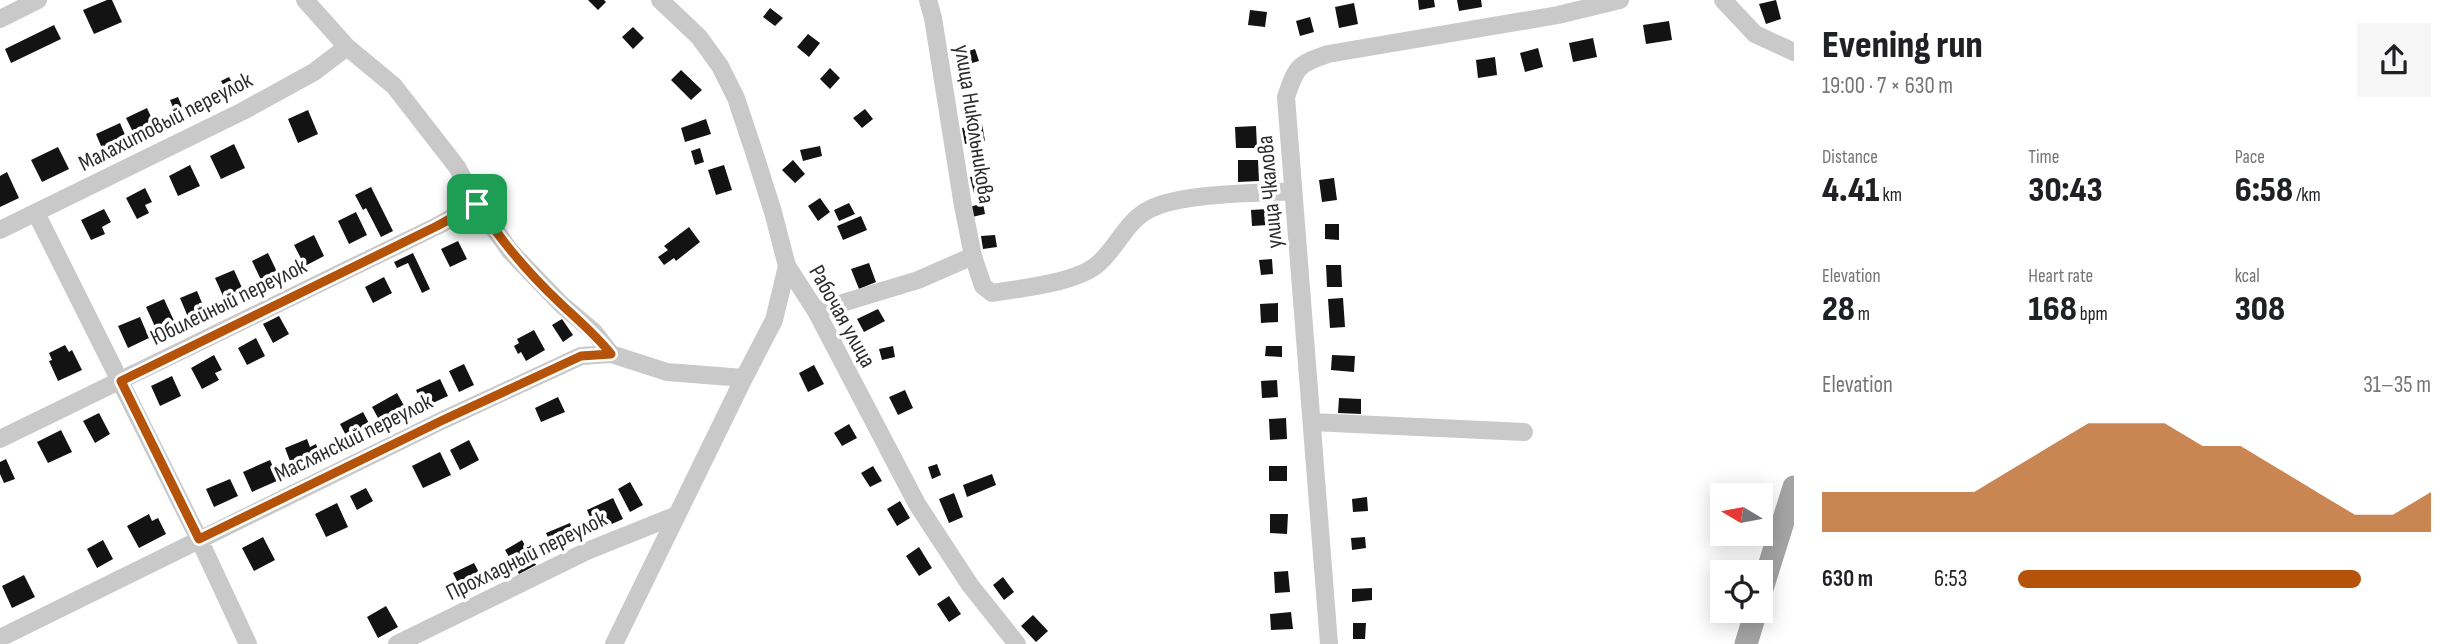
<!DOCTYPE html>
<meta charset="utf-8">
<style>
:root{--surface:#fff;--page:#f6f6f6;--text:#202124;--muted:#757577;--accent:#b45309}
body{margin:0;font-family:"Sofia Sans Condensed",sans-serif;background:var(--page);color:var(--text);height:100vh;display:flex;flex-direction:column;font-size:26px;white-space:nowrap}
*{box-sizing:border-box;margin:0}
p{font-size:23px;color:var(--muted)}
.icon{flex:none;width:38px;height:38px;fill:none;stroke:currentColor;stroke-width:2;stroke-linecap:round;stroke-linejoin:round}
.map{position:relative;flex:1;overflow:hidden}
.side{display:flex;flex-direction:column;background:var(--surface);width:665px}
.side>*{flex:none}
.needle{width:46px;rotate:280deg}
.controls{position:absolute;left:1710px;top:483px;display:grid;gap:14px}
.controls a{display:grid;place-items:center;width:63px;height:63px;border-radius:0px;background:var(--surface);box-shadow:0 4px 18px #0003;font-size:35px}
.pin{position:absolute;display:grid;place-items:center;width:60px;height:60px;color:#fff;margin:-30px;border-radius:14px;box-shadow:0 4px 10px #0006}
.round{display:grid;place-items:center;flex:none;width:74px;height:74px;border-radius:0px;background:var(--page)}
.overview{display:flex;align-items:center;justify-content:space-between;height:119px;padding:0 28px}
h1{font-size:38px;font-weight:800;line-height:52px}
.stats{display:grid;grid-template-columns:repeat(3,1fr);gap:10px;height:119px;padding:7px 28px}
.stats div{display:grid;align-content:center}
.stats b{font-size:35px;font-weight:800}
.stats small{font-size:19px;font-weight:400}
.stats p{font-size:19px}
.chart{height:196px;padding:14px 28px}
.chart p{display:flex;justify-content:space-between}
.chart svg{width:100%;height:126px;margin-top:7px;fill:var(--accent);opacity:.7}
ul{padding:0 28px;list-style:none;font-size:23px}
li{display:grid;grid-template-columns:112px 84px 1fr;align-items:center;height:52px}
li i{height:18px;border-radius:9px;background:var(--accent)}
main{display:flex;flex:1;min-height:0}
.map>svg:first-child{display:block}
.building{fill:#131313}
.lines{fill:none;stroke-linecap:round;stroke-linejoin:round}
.minor{stroke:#c9c9c9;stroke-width:18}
.major{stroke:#a4a4a4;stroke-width:23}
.route-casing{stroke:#fff;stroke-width:14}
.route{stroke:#b45309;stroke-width:9}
.labels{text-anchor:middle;stroke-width:7;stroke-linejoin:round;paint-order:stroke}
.street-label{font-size:23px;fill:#2c2c2c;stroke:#fff}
</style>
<main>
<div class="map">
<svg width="1794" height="644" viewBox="0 0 1794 644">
<rect width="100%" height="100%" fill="#fff"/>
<!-- building -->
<path class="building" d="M107 0H112L122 22 94 34 83 10Z
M588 0H604L606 2 598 10Z
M1418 0H1434L1435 7 1419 10Z
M1457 0H1481L1482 7 1459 11Z
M1776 0 1781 19 1766 24 1759 4Z
M1354 3 1358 24 1339 28 1335 7Z
M770 8 783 18 775 26 763 17Z
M1250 10 1267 12 1265 27 1248 25Z
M1310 17 1314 32 1300 36 1296 21Z
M1669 21 1672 40 1646 44 1643 25Z
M54 25 61 39 11 63 5 49Z
M633 27 644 38 633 49 622 37Z
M808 34 820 43 809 57 797 47Z
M1593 38 1597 57 1573 62 1569 43Z
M1538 48 1543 67 1525 72 1520 53Z
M975 49 979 61 962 66 959 54Z
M1495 57 1497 75 1478 78 1476 60Z
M830 68 840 78 830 89 820 79Z
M681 70 702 90 691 100 671 80Z
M229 77 237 92 230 96 221 81Z
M178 97 185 114 177 117 170 100Z
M147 108 156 128 136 138 126 118Z
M865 109 873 119 862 128 853 118Z
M308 110 318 134 298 143 288 119Z
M706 119 711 134 685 142 681 128Z
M120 123 128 142 104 153 96 134Z
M982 124 985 141 965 144 962 128Z
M1256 126 1257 148H1236L1235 127Z
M234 144 245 168 221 179 210 156Z
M820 146 822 156 803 161 800 150Z
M58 147 69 169 42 182 31 160Z
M700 148 704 162 695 165 691 151Z
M793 160 805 174 795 183 782 170Z
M1238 160H1258L1259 181 1238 182Z
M190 165 200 186 178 196 169 176Z
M724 165 732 190 716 195 708 170Z
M7 172 19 198 0 207V176Z
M984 174 988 190 974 193 970 177Z
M1334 178 1337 200 1322 202 1319 180Z
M371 187 393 231 381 237 366 208 363 210 355 195Z
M145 188 152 202 145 205 149 213 137 219 126 198Z
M820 198 830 212 818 221 808 206Z
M849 203 855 214 839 221 834 210Z
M983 203 985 214 972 217 970 207Z
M104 209 111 222 102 227 105 234 91 240 81 220Z
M1267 209 1268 225 1252 226 1251 210Z
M356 212 367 235 349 244 338 221Z
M861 216 867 230 843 240 837 226Z
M1325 224H1339V240L1325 239Z
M689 227 700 242 676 261 674 258 664 265 658 257 668 250 664 246Z
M314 235 324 256 305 266 294 245Z
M995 235 997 247 983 249 981 236Z
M458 241 467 259 450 267 441 249Z
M268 253 279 276 263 284 252 261Z
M413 253 430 289 422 293 408 263 397 268 394 262Z
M1272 259 1273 274 1261 275 1259 260Z
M869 263 876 282 859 289 851 269Z
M1326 265H1341L1342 287H1327Z
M234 270 243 290 224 298 215 278Z
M384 277 392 293 373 303 365 287Z
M197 291 205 310 188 317 180 298Z
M1343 298 1345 327 1330 328 1328 299Z
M164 299 175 323 157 331 146 307Z
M1278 303V322L1261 323 1260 304Z
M878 309 885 321 864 332 857 319Z
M279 316 289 334 273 343 263 324Z
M140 317 149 338 128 348 118 326Z
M562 319 573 335 563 342 552 325Z
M534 330 545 350 526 361 521 352 518 354 514 346 519 343 517 339Z
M256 338 265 356 247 365 238 348Z
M65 345 69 352 72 350 82 370 58 381 49 361 52 360 49 353Z
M893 346 895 357 882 360 879 349Z
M1266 346H1282V357L1265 356Z
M214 355 222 370 215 373 219 380 202 389 191 368Z
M1332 355 1355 356 1354 372 1331 370Z
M464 364 474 385 459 392 449 371Z
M814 365 824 384 808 392 799 373Z
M172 376 181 396 160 406 151 386Z
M440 379 448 396 424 407 416 390Z
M1277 380 1278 397 1262 398 1261 381Z
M905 390 913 408 898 415 889 397Z
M397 393 408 413 383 427 372 407Z
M558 397 565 412 541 422 535 408Z
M1339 398 1361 399V414L1338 413Z
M363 412 373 431 350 443 340 424Z
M99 413 110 434 95 443 83 421Z
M1286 418 1287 439 1270 440 1269 419Z
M849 424 857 438 842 446 834 433Z
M61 430 72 452 48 463 37 442Z
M307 439 310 447 316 444 321 458 293 469 285 448Z
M469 440 479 460 460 470 450 450Z
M440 452 451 475 423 488 412 466Z
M6 459 15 479 4 483 0 474V462Z
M270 460 279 480 252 492 243 472Z
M937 464 941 475 932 479 928 467Z
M873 466 882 481 870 487 861 473Z
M1269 466H1287V481H1269Z
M992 474 996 485 967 497 963 485Z
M230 479 238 496 214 507 206 489Z
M630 482 643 505 630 512 618 489Z
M366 488 373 501 357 510 350 496Z
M954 493 963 517 949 523 939 499Z
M1367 497 1368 511 1353 512 1352 499Z
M613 498 623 519 596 531 587 510Z
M900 501 910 518 897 526 887 509Z
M337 503 348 527 326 537 315 514Z
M149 514 152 521 158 518 166 534 139 548 127 526Z
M1270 514H1288L1287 534 1270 533Z
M570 523 577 540 554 550 546 533Z
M263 537 275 560 254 571 242 548Z
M1365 537 1366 548 1352 550 1351 538Z
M103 540 113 559 97 568 87 549Z
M522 540 536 565 519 574 505 550Z
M919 547 932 568 919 576 906 556Z
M474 563 485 584 464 595 453 573Z
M1288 571 1290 592 1275 593 1274 572Z
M24 575 35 597 12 608 2 586Z
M1003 577 1014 592 1004 600 993 585Z
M1372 588V600L1352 602V589Z
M949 596 961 614 949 622 937 604Z
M386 606 398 627 378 638 367 617Z
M1291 612 1293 629 1271 630 1270 614Z
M1033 615 1048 631 1036 642 1021 626Z
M1353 623H1366L1365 639H1353Z"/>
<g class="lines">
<!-- minor -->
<path class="minor" d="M305 0 347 47 394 86 457 167 477 204 510 251 562 305 594 332 611 354
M660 0 699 37 720 66 736 98 754 152 773 212 787 266 816 311 917 504 970 585 1017 644
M928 0 933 18 963 206 973 256 983 286 992 293C1021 288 1078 283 1099 263 1118 246 1126 221 1150 209 1182 193 1256 193 1293 191
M1723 0 1755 34 1794 52
M0 19 38 0
M36 213 199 539 248 644
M0 230 243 111 314 72 347 47
M816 311 918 280 973 256
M1312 422 1524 432
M0 439 437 226 477 204
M0 638 443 420 581 356 611 354 667 372 744 378
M397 644 587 551 677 515
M614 644 744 378 774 320 787 266
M1329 644 1286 97C1296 67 1298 64 1328 54L1558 15 1620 0"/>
<!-- major -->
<path class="major" d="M1760 595 1794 487
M1746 644 1756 611"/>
</g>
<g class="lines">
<defs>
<path id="route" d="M477 204C501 241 529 274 561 304 579 321 596 335 611 354L581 356 443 420 199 539 121 381 437 226Z"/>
</defs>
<!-- route casing -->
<use href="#route" class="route-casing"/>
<!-- route -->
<use href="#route" class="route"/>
</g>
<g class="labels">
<!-- street labels -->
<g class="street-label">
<text transform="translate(165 121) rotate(-27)" y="8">Малахитовый переулок</text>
<text transform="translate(975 124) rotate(81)" y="8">улица Никольникова</text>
<text transform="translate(1269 192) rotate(-95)" y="8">улица Чкалова</text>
<text transform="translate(228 301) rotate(-26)" y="8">Юбилейный переулок</text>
<text transform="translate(843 316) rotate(61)" y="8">Рабочая улица</text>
<text transform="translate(353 437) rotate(-26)" y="8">Маслянский переулок</text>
<text transform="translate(526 555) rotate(-26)" y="8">Прохладный переулок</text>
</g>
</g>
</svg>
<div class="controls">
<a><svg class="needle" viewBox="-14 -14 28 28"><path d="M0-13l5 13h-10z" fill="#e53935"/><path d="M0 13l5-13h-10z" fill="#757577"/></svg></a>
<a><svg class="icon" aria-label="locate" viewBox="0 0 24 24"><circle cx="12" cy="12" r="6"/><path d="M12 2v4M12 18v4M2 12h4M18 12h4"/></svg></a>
</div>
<div class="pin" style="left:477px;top:204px;background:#1e9e55"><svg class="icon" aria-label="arrive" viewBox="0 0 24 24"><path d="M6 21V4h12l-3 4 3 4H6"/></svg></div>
</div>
<section class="side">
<div class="overview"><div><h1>Evening run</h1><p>19:00 · 7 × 630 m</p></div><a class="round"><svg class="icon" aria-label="share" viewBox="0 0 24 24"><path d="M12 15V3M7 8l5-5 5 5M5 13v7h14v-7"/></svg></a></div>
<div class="stats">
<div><p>Distance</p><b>4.41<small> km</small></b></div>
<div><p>Time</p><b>30:43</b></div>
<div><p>Pace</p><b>6:58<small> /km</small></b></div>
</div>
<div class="stats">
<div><p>Elevation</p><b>28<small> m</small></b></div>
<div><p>Heart rate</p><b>168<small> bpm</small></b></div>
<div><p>kcal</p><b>308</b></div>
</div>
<div class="chart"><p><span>Elevation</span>31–35 m</p>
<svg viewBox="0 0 160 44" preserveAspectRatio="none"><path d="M0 44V30L10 30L20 30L30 30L40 30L50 22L60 14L70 6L80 6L90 6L100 14L110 14L120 22L130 30L140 38L150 38L160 30V44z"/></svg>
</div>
<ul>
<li><b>630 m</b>6:53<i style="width:83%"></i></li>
</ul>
</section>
</main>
